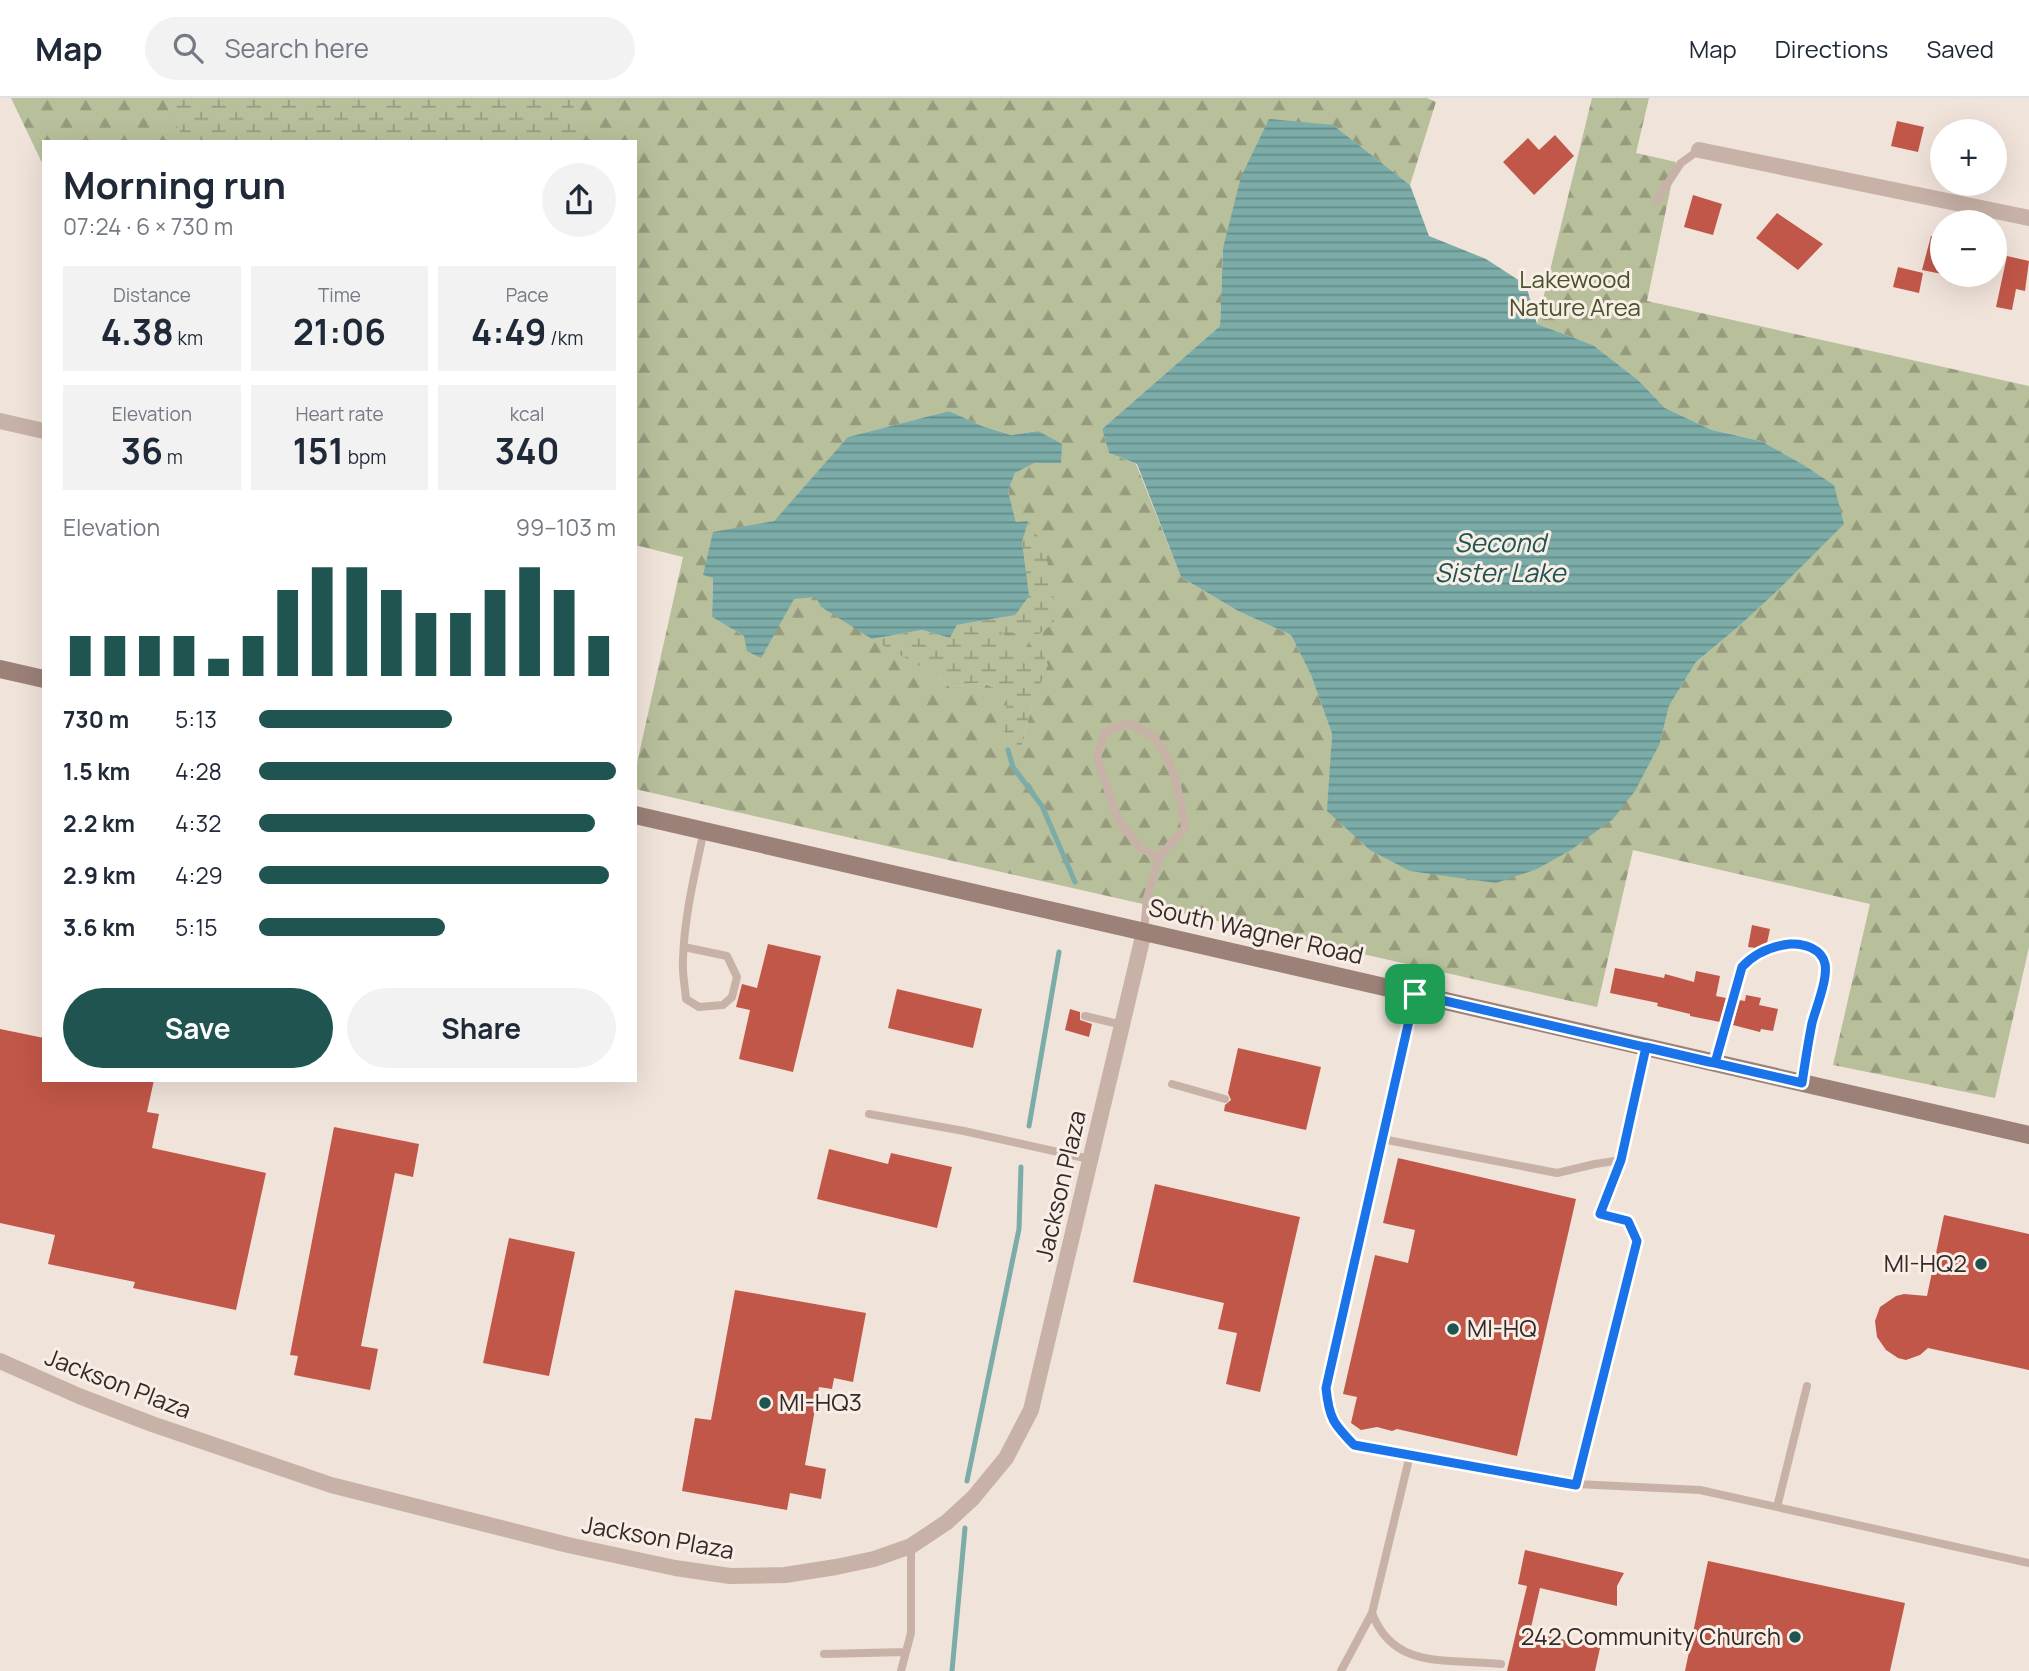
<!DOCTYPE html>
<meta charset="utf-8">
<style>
:root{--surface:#fff;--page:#f2f2f3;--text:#1f2937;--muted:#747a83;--line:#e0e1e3;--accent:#1f5451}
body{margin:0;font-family:Manrope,sans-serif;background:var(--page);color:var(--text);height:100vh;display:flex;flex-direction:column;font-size:26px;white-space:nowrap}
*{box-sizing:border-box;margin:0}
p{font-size:23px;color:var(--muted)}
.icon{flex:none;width:38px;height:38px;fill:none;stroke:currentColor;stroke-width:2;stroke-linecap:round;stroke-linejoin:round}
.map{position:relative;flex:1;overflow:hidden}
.details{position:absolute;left:42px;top:42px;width:595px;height:942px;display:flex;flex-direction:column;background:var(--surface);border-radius:0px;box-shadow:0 7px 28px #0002}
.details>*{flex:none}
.tools{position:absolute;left:1930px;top:21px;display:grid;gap:14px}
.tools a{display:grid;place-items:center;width:77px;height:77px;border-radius:50%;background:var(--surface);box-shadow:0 7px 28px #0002;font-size:35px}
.pin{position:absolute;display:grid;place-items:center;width:60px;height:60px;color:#fff;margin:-30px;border-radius:14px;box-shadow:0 4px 10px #0006}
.round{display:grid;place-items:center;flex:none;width:74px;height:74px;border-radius:37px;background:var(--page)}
.overview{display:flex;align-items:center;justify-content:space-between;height:119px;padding:0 21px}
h1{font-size:38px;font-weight:700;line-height:52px}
.stats{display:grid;grid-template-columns:repeat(3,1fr);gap:10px;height:119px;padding:7px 21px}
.stats div{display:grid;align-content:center;border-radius:0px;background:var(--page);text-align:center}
.stats b{font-size:35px;font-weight:700}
.stats small{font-size:19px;font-weight:400}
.stats p{font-size:19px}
.chart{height:196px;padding:14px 21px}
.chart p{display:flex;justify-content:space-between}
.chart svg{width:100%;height:126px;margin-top:7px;stroke:var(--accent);stroke-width:6}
.button{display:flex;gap:14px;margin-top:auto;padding:14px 21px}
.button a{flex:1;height:80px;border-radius:42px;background:var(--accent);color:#fff;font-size:28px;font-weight:700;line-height:80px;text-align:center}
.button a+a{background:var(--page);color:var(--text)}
ul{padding:0 21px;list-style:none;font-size:23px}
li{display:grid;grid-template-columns:112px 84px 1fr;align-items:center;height:52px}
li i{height:18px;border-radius:9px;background:var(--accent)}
header{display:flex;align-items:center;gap:42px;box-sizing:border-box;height:98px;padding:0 35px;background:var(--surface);border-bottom:2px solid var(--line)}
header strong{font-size:33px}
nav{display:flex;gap:38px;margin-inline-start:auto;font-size:24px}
.search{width:490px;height:63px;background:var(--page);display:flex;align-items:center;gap:18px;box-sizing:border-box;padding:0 24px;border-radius:38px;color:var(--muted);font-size:26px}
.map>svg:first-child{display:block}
.forest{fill:url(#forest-firs);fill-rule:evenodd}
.wetland{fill:url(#wetland-marsh)}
.water{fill:url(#water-rules)}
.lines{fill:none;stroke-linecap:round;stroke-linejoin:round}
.stream{stroke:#7baca8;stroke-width:5}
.building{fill:#c15748}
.service{stroke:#c8b2a7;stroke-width:8}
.minor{stroke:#c8b2a7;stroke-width:16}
.secondary{stroke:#9b8178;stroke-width:18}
.route-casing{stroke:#fff;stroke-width:14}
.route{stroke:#1a73e8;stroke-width:9}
.poi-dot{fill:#1f5451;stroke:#f8eee6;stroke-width:2.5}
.labels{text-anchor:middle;stroke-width:6;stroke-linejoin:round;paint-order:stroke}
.park-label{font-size:24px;fill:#48522c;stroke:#f8eee6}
.street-label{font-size:24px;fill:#352a27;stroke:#f8eee6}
.poi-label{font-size:24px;fill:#352a27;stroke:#f8eee6;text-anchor:end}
.water-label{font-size:26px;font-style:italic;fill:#1f5451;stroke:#f8eee6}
</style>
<header>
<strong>Map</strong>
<div class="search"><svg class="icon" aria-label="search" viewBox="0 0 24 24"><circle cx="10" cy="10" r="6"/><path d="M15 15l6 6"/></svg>Search here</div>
<nav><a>Map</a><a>Directions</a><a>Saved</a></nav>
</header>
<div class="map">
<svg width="2029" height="1573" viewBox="0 0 2029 1573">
<defs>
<pattern id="forest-firs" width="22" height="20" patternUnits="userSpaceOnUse" patternTransform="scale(1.75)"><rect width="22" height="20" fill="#b7bf9b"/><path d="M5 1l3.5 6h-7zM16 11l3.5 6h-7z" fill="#969b7e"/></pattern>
<pattern id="wetland-marsh" width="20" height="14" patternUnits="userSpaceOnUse" patternTransform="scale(1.75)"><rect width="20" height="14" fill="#b7bf9b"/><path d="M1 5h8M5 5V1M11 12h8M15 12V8" fill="none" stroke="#969b7e"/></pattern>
<pattern id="water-rules" width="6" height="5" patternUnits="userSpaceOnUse" patternTransform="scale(1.75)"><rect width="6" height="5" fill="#7baca8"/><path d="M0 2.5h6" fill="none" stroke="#668c89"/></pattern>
</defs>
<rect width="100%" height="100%" fill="#f0e3da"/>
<!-- forest -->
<path class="forest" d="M11 0H1427L1436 4 1410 87 1333 27 1223 150 1220 228 1102 331 1109 355 1136 366 1181 479 1238 513 1291 537 1311 577 1332 636 1328 713 1660 645 1669 608 1696 564 1738 529 1809 459 1834 387 1804 367 1761 343 1712 332 1665 310 1638 282 1593 247 1537 226 1592 0H1649L1636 55 1676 64 1647 203 2029 288V849L1995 1000 1833 967 1870 806 1633 752 1597 909 635 691V674L683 459 635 447V44H44V69ZM949 313 982 328 1011 337 1038 333 1061 365H1033L1015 375 1008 393 1016 424 1000 535 1017 549 1032 607 1022 647H1004L1008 597C986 584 976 582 952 591L939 579 821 509 816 498 793 501 761 559 744 538 712 519 713 479 703 477 774 423 849 339Z"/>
<!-- wetland -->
<path class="wetland" d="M162 0H572L580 44H189L184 41Z
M1028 423 1045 450 1056 514 1053 526 1039 536 1001 535 1017 549H1040L1048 567 1032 607 1022 647 1008 652 1004 647 1007 597C986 584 976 582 952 591L939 579 872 541 922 532 950 540 957 527 1015 517 1029 498 1022 444Z"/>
<!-- water -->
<path class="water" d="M1269 21 1333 27 1410 87 1429 138 1486 161 1526 187 1537 226 1593 247 1638 282 1665 310 1712 332 1761 343 1804 367 1834 387 1844 426 1779 491 1738 529 1696 564 1669 608 1660 645 1635 693 1613 721 1571 752 1537 771 1496 785 1410 773 1370 752 1327 713 1332 636 1311 577 1291 537 1238 513 1181 479 1137 366 1109 355 1102 331 1220 228 1223 150 1241 79Z
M949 313 982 328 1011 337 1038 333 1062 346 1061 365H1034L1015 375 1008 393 1016 424 1028 423 1022 444 1029 498 1015 517 957 527 950 540 922 532 872 541 821 509 816 499 794 501 761 560 747 553 744 538 712 519 713 480 703 477 713 434 774 423 848 339Z"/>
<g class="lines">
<!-- stream -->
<path class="stream" d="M1008 652 1013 669 1042 708 1075 784
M1029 1028 1059 854
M967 1383 1019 1131 1021 1069
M952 1573 965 1430"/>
</g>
<!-- building -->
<path class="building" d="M1897 23 1924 29 1918 54 1891 48Z
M1555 37 1574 58 1534 97 1503 64 1528 40 1539 52Z
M1693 97 1722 106 1713 137 1684 129Z
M1777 115 1823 146 1798 172 1756 140Z
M1931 138 1942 141V176L1922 172Z
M2007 158 2029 163 2025 193 2016 191 2012 212 1996 209Z
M1898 169 1923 175 1919 195 1893 189Z
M1752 827 1770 831 1767 845 1756 850 1748 849Z
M768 846 821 858 793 974 739 961 750 912 736 909 742 886 757 890Z
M1615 870 1664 880 1665 876 1694 884 1696 873 1720 878 1716 898 1726 900 1720 924 1690 918V916L1657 908 1658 905 1610 895Z
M897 891 982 911 973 950 888 930Z
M1746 897 1761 900 1759 907 1778 911 1773 933 1761 931 1760 934 1733 927 1739 902 1745 903Z
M1070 911 1080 914V922L1092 926 1089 939 1065 932Z
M0 931 44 940V982H154L147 1014 159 1016 152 1050 266 1075 236 1212 133 1190 135 1184 48 1166 55 1137 0 1125Z
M1238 950 1321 969 1306 1032 1224 1013 1225 1007 1231 1002 1228 995Z
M334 1029 419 1046 413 1079 395 1075 361 1248 378 1251 370 1292 294 1277 298 1258 290 1257Z
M829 1051 888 1066 891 1055 952 1069 937 1130 817 1101Z
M1398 1060 1576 1101 1517 1358 1397 1331 1392 1333 1377 1329 1361 1332 1351 1325 1357 1299 1343 1296 1375 1157 1408 1165 1415 1132 1383 1125Z
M1155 1086 1300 1119 1260 1294 1226 1286 1237 1235 1218 1231 1224 1205 1133 1184Z
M1944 1117 2029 1136V1272L1928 1250 1920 1257 1906 1262 1898 1260 1886 1252 1877 1239 1875 1223 1880 1209 1896 1198 1904 1196 1927 1198Z
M509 1140 575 1154 549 1278 483 1265Z
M735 1192 866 1215 853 1284 834 1280 832 1291 819 1289 805 1367 826 1371 821 1401 790 1395 787 1412 682 1393 695 1320 711 1322Z
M1525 1452 1624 1475 1617 1488V1508L1540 1490 1530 1534 1600 1550 1595 1573H1507L1527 1488 1518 1486Z
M1708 1463 1905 1505 1890 1573H1685Z"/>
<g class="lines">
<!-- service -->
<path class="service" d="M1656 103 1681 65 1699 52
M1144 834 1147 800 1159 759 1185 730C1181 703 1173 657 1152 638 1145 633 1135 629 1127 625L1104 635 1097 660 1118 722 1140 750 1159 759
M684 849 727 858 737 879 732 899 723 907 699 909 686 901C685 888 682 875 683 862 684 819 695 775 704 732
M1415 896 1326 1290C1329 1320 1334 1326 1354 1347L1576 1386 1700 1392 2029 1465
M1085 918 1123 927
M1715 965 1742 869C1756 854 1776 846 1796 846 1807 846 1822 854 1825 866 1828 880 1816 909 1812 924 1808 944 1805 964 1802 984
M1172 986 1225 1001
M869 1016 964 1033 1089 1061
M1382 1041 1557 1075 1595 1066 1621 1062
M1576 1386 1637 1143 1627 1123 1600 1116 1621 1062 1646 949
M1777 1409 1807 1288
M1372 1515C1394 1573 1447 1560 1501 1566
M824 1556 906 1554
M901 1573 911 1535V1448
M1341 1573 1372 1515 1410 1357"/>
<!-- minor -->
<path class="minor" d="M1699 52 2029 120
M0 323 44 333
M0 1263 79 1298 152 1326 331 1387 568 1447 675 1470 730 1478 785 1477 836 1469 874 1461 911 1448 947 1424 973 1400 1006 1360 1031 1312 1144 834"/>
<!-- secondary -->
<path class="secondary" d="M0 571 44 581
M635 717 2029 1037"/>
</g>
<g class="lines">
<defs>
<path id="route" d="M1415 896 1326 1290C1329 1321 1334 1326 1354 1347L1576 1387 1637 1143 1628 1123 1600 1116 1621 1062 1646 949 1715 965 1742 869C1755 855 1772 848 1790 846 1804 845 1822 851 1825 866 1828 881 1816 910 1812 925 1808 945 1805 965 1802 985L1715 965 1709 964 1415 896"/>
</defs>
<!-- route casing -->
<use href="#route" class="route-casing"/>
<!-- route -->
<use href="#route" class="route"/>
</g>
<!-- markers -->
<g class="poi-dot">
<circle cx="1981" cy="1166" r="7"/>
<circle cx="1453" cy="1231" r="7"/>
<circle cx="765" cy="1305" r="7"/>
<circle cx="1795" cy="1539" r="7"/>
</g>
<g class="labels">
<!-- park labels -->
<g class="park-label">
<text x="1575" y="190">Lakewood<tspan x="1575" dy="28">Nature Area</tspan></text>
</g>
<!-- street labels -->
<g class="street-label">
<text transform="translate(1256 834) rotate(13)" y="8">South Wagner Road</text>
<text transform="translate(1061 1088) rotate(-77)" y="8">Jackson Plaza</text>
<text transform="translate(118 1286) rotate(21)" y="8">Jackson Plaza</text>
<text transform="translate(658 1440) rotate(10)" y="8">Jackson Plaza</text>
</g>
<!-- poi labels -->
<g class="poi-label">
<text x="1967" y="1174">MI-HQ2</text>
<text x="1467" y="1239" text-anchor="start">MI-HQ</text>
<text x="779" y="1313" text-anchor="start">MI-HQ3</text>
<text x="1781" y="1547">242 Community Church</text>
</g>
<!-- water labels -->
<g class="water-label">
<text x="1500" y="454">Second<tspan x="1500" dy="30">Sister Lake</tspan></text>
</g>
</g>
</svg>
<div class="tools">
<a>+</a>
<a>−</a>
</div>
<div class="pin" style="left:1415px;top:896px;background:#1e9e55"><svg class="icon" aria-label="arrive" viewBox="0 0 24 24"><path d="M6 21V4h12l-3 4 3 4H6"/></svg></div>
<section class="details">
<div class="overview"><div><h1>Morning run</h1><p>07:24 · 6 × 730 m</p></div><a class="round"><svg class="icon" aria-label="share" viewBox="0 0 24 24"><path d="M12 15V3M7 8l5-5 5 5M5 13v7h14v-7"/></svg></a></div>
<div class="stats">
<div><p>Distance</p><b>4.38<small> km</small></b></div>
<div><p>Time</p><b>21:06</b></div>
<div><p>Pace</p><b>4:49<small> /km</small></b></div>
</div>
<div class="stats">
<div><p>Elevation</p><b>36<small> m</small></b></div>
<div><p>Heart rate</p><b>151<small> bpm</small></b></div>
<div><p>kcal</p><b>340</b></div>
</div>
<div class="chart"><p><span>Elevation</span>99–103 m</p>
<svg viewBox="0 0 160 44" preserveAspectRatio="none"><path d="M5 44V30M15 44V30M25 44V30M35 44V30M45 44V38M55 44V30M65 44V14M75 44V6M85 44V6M95 44V14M105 44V22M115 44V22M125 44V14M135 44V6M145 44V14M155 44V30"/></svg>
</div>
<ul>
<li><b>730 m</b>5:13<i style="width:54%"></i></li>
<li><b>1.5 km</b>4:28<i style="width:100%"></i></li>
<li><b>2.2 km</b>4:32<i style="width:94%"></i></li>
<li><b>2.9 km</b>4:29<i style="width:98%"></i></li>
<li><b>3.6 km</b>5:15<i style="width:52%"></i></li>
</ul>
<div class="button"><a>Save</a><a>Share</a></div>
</section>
</div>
